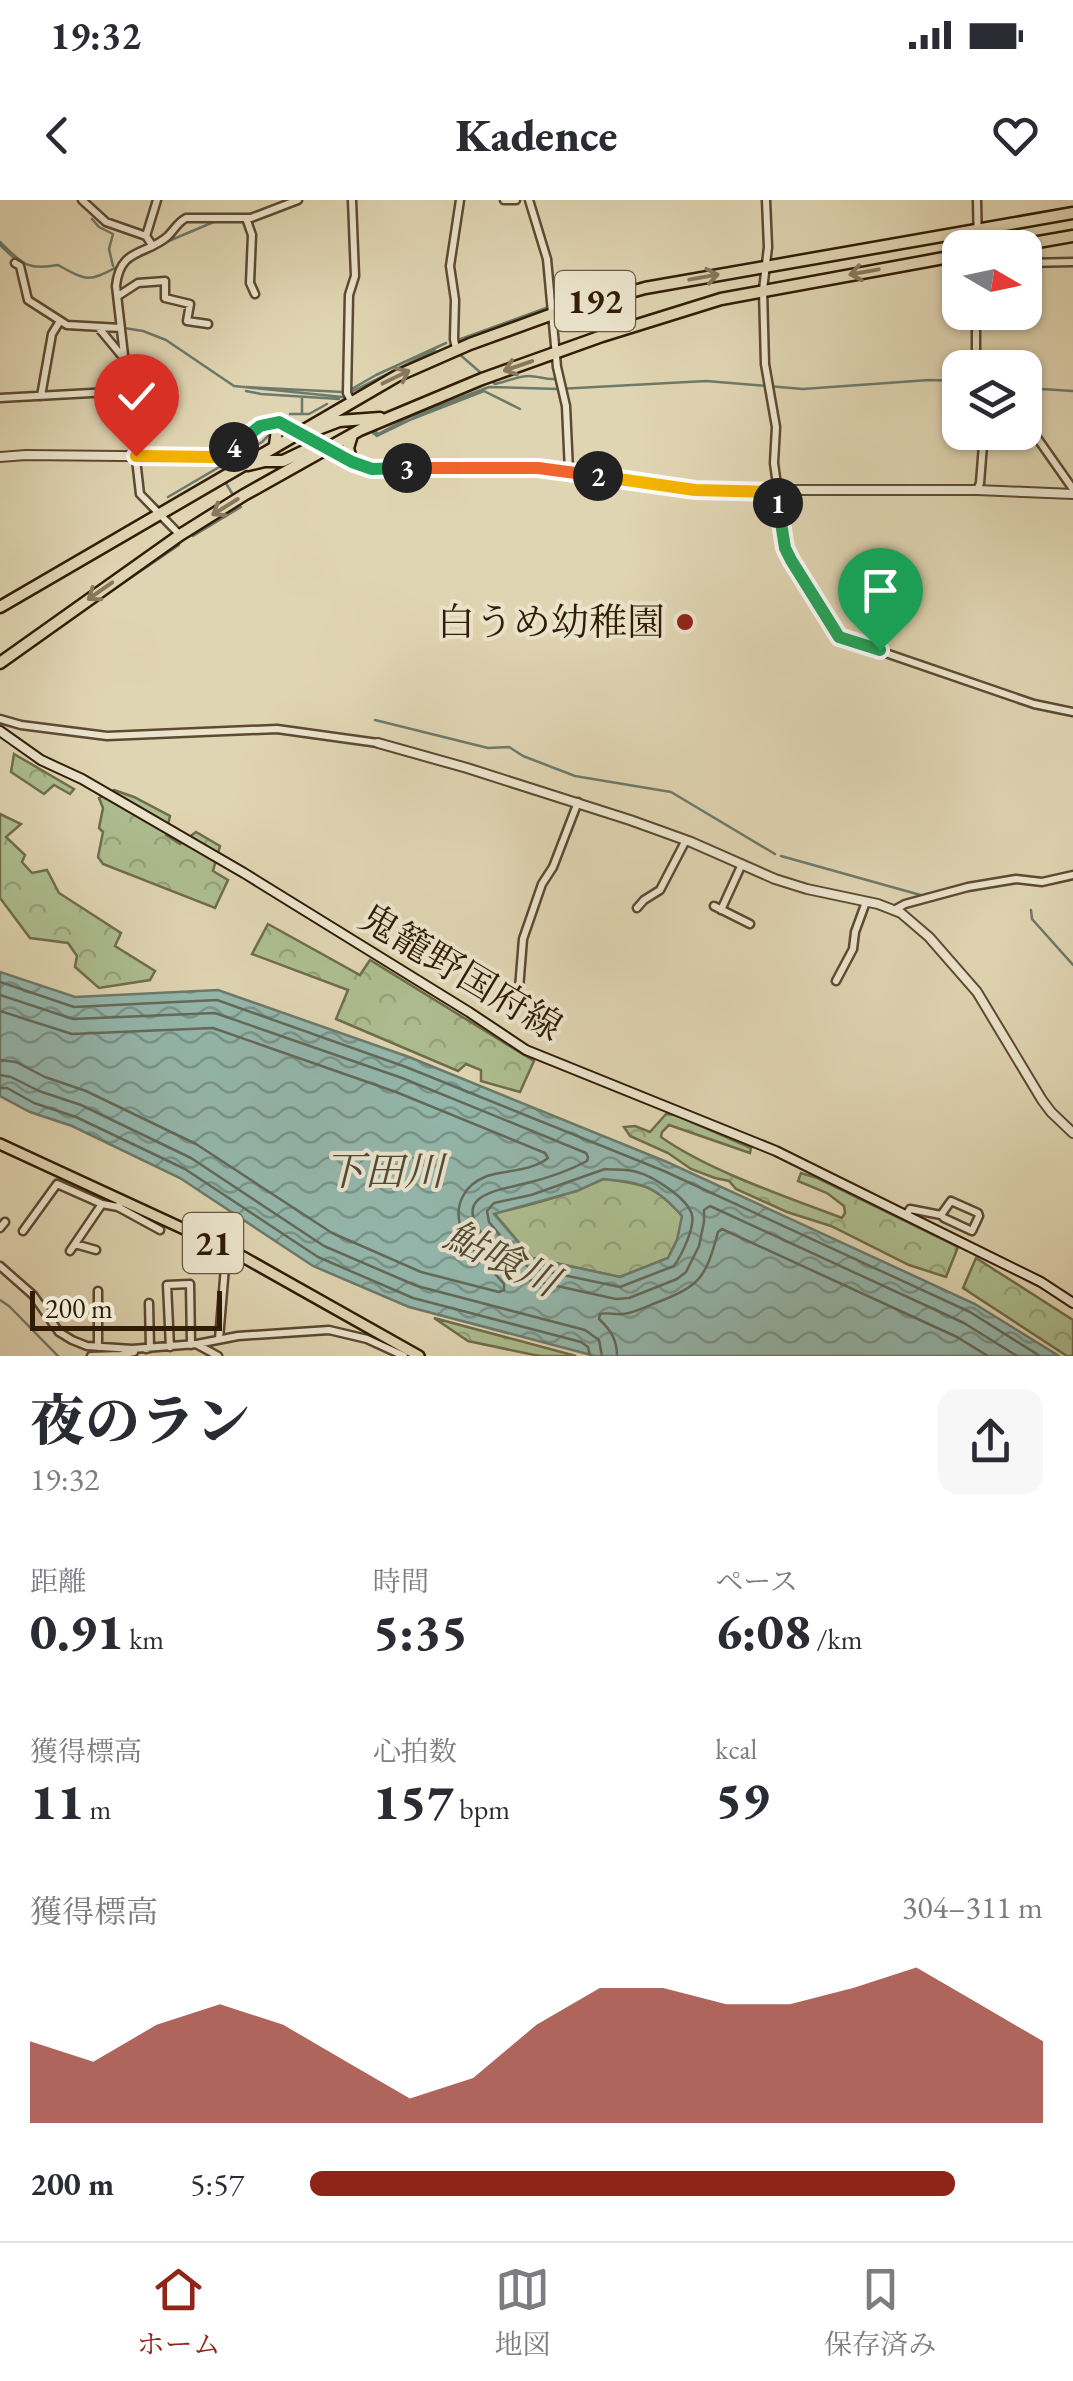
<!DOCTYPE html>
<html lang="ja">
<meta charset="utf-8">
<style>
:root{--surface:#fff;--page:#f7f7f7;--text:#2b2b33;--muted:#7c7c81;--line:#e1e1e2;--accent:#8f2418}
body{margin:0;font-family:"EB Garamond","Noto Serif JP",serif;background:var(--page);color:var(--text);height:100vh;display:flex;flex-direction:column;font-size:38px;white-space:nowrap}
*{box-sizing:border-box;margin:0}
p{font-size:32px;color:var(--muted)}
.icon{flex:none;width:55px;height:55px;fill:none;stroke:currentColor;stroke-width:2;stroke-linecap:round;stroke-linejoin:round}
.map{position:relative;height:1156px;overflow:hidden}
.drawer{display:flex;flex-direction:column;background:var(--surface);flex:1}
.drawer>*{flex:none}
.needle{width:65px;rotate:99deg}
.buttons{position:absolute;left:942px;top:30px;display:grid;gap:20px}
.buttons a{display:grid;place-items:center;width:100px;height:100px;border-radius:20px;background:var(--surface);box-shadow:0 2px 8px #0004;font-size:50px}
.scale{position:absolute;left:30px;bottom:25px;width:192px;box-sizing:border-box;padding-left:10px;border:5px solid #311c06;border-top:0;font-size:28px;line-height:35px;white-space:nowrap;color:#311c06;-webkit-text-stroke:8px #ebe4cd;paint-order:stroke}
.pin{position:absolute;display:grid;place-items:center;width:85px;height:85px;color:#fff;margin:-102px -42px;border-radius:50% 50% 50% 0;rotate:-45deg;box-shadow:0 0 10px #0007}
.pin .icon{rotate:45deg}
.km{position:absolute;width:50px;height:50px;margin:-25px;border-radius:50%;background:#222;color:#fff;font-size:28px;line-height:50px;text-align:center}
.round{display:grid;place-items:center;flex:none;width:105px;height:105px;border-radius:20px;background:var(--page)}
.head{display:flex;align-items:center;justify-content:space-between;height:170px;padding:0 30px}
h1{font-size:55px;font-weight:800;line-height:75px}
.stats{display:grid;grid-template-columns:repeat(3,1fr);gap:15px;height:170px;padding:10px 30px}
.stats div{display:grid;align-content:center}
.stats b{font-size:50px;font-weight:800}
.stats small{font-size:28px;font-weight:400}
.stats p{font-size:28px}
.chart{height:280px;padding:20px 30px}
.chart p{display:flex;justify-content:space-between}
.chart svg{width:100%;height:180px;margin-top:10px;fill:var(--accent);opacity:.7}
ul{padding:0 30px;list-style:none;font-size:32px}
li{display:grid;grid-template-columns:160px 120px 1fr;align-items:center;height:75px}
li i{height:25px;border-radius:12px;background:var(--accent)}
.status{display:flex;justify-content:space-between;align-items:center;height:70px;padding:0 50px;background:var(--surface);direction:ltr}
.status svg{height:28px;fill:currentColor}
header{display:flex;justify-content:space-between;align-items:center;height:130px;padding:0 30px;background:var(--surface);font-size:45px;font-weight:800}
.tab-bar{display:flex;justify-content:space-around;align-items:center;height:140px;border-top:2px solid var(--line);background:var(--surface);font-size:28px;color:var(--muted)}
.tab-bar a{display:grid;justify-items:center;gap:5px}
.tab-bar .on{color:var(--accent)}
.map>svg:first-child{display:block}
.forest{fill:url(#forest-crowns);stroke:#6f6d4b;stroke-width:2.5}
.water{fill:url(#water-waves);stroke:#6c7a6b;stroke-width:2.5;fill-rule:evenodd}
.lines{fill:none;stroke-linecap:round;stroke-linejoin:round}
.shore{stroke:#626a5a;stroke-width:2.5}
.stream{stroke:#6c7a6b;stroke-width:2.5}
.minor-casing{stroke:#5d4a31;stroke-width:11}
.tertiary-casing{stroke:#5d4a31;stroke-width:12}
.secondary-casing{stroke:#311c06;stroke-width:12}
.primary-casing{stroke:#311c06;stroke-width:14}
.trunk-casing{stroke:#311c06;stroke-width:15}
.minor{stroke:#ebe4cd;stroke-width:6}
.tertiary{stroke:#ebe4cd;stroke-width:8}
.secondary{stroke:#ebe4cd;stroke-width:8}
.primary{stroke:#e0d5b2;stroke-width:9}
.trunk{stroke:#e0d5b2;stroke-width:10}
.oneway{stroke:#88785c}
.split-1-casing{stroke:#fff;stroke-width:20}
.split-2-casing{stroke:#fff;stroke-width:20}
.split-3-casing{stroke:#fff;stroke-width:20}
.split-4-casing{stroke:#fff;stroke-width:20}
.split-5-casing{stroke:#fff;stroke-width:20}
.split-1{stroke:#22a559;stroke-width:12}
.split-2{stroke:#f5b400;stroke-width:12}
.split-3{stroke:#f0652b;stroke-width:12}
.split-4{stroke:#22a559;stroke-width:12}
.split-5{stroke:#f5b400;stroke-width:12}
.poi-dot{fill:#8f2418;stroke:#ebe4cd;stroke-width:4}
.labels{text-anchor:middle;stroke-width:8;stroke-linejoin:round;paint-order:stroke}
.shield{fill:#ebe4cd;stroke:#695842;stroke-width:2.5}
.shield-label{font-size:35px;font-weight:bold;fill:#311c06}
.poi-label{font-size:38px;fill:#311c06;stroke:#ebe4cd;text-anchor:end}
.street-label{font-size:38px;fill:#311c06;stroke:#ebe4cd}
.water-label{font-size:40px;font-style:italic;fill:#4f4b38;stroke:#ebe4cd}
</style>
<div class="status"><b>19:32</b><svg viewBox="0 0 49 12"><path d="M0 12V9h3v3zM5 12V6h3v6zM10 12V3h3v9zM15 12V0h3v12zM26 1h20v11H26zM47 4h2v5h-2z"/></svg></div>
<header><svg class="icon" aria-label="back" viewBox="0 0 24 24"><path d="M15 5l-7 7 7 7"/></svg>Kadence<svg class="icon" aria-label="heart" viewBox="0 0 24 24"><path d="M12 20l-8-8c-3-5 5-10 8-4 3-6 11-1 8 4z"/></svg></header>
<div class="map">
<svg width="1073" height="1156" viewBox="0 0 1073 1156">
<defs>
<pattern id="forest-crowns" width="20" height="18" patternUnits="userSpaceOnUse" patternTransform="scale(2.5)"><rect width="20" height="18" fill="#adbe90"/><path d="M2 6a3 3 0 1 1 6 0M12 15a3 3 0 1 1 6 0" fill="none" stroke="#95a37b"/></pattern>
<pattern id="water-waves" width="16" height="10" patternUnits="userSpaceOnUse" patternTransform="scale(2.5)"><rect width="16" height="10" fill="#94b8ae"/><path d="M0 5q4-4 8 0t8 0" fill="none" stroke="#79958c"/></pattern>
</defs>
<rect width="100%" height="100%" fill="#e0d5b2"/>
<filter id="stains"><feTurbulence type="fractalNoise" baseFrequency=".002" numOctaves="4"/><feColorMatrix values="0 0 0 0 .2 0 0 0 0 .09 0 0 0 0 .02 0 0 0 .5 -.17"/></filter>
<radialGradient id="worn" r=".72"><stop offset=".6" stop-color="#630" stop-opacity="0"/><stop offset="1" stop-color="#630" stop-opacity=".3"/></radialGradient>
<!-- forest -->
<path class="forest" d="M14 554 74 589 70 594 54 585 44 594 11 572Z
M114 590 134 597 170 616 166 635 180 644 196 632 220 646 213 671 228 680 215 708 103 664 98 657 103 632 99 628 103 608 99 598Z
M0 614 21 624 6 637 25 655 22 662 32 673 47 670 59 693 121 733 115 746 155 771 150 780 99 788 75 767 77 756 68 743 30 738 0 698Z
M268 724 360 775 370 760 534 861 520 892 481 881V870L466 864 458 871 336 819 348 790 252 754Z
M666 914 676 915 751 948 750 953 669 925 662 932 661 937C709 971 787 997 842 1018L845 1013 844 1006 827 993 798 981 801 973 817 978 958 1047 946 1077 909 1065 831 1026 787 1012 736 989 729 981 715 978 691 969 668 953 630 936 624 927 635 926 650 932Z
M603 979C643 983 656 986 683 1017L677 1040 668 1058 620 1077 532 1058 494 1013C532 1005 568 995 603 979Z
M976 1058 1073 1120V1156H1067L963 1088Z
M434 1118 576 1156H539L468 1141Z"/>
<!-- water -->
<path class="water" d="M0 772 75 797 218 790 409 857 667 962 975 1104 1059 1156H595L409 1107 313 1066 180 978 72 926 30 912 0 896ZM603 979C642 982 656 986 682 1016L677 1040 668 1058 620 1077 532 1058 494 1014 577 991Z"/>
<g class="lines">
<!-- shore -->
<path class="shore" d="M0 782 74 807 217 800 406 867 664 971 970 1112 1040 1156
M0 795 73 819 215 813 402 878 586 953 588 957 587 961C568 971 548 978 527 983 496 991 449 995 486 1039 498 1053 509 1070 525 1079L616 1099 629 1098 677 1079 686 1072 699 1046 704 1022V1010L710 1006 964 1123 1017 1156
M0 811 72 834 213 828 396 892 545 953 548 958C532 971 507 970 487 976 477 980 468 986 463 996 445 1030 485 1061 504 1084V1090L499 1092 421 1072 332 1033 196 944 86 891 45 877 16 862 0 860
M0 875 11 877 39 891 81 905 191 958 324 1046 417 1086 585 1130 599 1140 602 1156
M0 888H7L34 903 76 917 185 969 318 1057 413 1098 581 1142 588 1147 590 1156
M605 969C615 970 627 969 637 972 652 976 688 998 692 1015 695 1028 681 1056 674 1066L620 1087 530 1068 524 1064 489 1022 487 1011 494 1003 531 995Z
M617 1156C617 1140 611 1130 599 1119L600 1114C607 1112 615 1115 623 1114 633 1113 644 1108 653 1104 699 1086 705 1081 718 1032L722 1029 957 1137 988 1156"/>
<!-- stream -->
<path class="stream" d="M92 19 99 27 113 34 109 49 113 66
M0 42C22 63 26 71 58 65 90 83 89 81 121 65
M164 43 216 21
M0 45 15 59
M124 128 143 131 166 140 234 186 342 197
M458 140 546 108
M458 153 481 173
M119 157 124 185
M493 182 495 184C505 182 518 176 529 176 538 176 546 180 556 179
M246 187 343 192
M1025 188 1073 191
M350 190 376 175 446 143
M246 191 261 194 339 199
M351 192 435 150
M302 197V214
M290 214H309L327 204
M375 231 378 234 412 216 489 187 558 189 706 181 803 189 929 180 960 181
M373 233 377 236 412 219 484 191 520 209
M224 280 233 295
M168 297 262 242 272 232
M193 336 241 307
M79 413 179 345
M375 520 488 548 509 547 523 556 575 576 671 592 775 654
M781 656 924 696
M946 690 1012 676
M1031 710 1032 719 1073 765
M0 1100 9 1106 58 1156"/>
<defs>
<path id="minor" d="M82 0 106 22 146 36 152 45
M504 0H516
M529 0 547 59 557 167 566 206 569 271
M766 0 768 47 763 90 765 164 776 227 774 263 777 285 776 297 785 348 791 360 839 437 1034 504 1073 512
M977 0 978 48
M246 18 252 35 250 83 255 94
M146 36 157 0
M15 63 20 66 28 100 67 125 121 128
M1025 63 1073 62
M118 96 138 83 165 81V98L190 104 187 121 208 124
M98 127 122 156
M456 149 454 139 455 100 450 66 460 0
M976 168V112
M41 196 52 134 60 121
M0 198 128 191
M351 201 347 193 349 95 355 76 352 0
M1025 226 1033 232 1073 289
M977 290 980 283 984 232
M180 335 140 294 116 86C120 47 146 56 168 36 175 29 177 23 186 18H251L298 0
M0 519 21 525 107 536 277 529 378 543
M714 706 750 724
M637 708 644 700 660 690 686 640
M721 710 742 664
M894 710 905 704 968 687 1016 679 1042 682 1073 675
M836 781 853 749 855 732 866 702
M519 789 523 739 542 684 553 667 578 602
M118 1007 160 1030
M906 1015 910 1009 941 1015 944 1018 972 1031 979 1016 978 1013 951 1001 941 1015
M0 1028 5 1022
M23 1031 57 984 102 1004
M75 1044 96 1050
M70 1051 102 1004 118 1007 122 1000
M0 1066 33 1095 59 1132 72 1140 87 1146 132 1149 196 1144 218 1156
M219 1139 225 1067
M197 1144 238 1136 329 1130 367 1139 404 1156
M98 1147V1091
M170 1147 167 1085 190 1084 191 1145
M146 1149 150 1148 149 1103
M91 1156 121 1155 134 1152"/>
<path id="tertiary" d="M0 257 26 255 213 257 230 250 248 234 260 226 272 222 288 226 339 257 371 269 538 267 695 290H977L1073 294
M378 543 467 568 630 620 691 642 775 679 807 689 878 704 901 713 929 737 977 792 1042 900 1051 912 1073 933"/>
<path id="secondary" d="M0 531 41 560 82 579 244 673 469 812 526 850 776 951 1041 1082 1073 1103"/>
<path id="primary" d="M0 944 236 1053 419 1156"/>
<path id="trunk" d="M1004 48 1073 36
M266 223 277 230 275 245
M304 231 318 229 339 221 380 218
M352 263 348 248 352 235
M248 265 265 261H283L304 251 318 249
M0 407 397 176 470 144 550 115 645 88 1073 13
M0 463 180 335 244 295 360 230 482 179 602 136 721 99 960 55"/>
</defs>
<!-- minor casing -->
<use href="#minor" class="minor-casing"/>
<!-- tertiary casing -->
<use href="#tertiary" class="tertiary-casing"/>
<!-- secondary casing -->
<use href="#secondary" class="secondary-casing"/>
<!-- primary casing -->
<use href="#primary" class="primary-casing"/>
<!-- trunk casing -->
<use href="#trunk" class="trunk-casing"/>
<!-- minor -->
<use href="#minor" class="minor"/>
<!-- tertiary -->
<use href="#tertiary" class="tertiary"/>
<!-- secondary -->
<use href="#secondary" class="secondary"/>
<!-- primary -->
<use href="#primary" class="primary"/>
<!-- trunk -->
<use href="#trunk" class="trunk"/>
</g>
<!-- one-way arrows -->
<defs><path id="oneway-shaft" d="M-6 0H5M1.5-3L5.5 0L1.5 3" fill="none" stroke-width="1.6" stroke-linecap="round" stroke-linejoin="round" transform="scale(2.5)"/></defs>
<g class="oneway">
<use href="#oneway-shaft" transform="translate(864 72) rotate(170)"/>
<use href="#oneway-shaft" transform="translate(704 77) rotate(-10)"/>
<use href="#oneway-shaft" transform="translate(518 166) rotate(161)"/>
<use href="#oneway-shaft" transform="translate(396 177) rotate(-26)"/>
<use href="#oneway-shaft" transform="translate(225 307) rotate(148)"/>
<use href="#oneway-shaft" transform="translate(100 391) rotate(145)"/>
</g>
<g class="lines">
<defs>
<path id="split-1" d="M778 303 785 348 791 360 839 437 880 450"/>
<path id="split-2" d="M598 276 695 290 777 292 778 303"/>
<path id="split-3" d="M407 268H538L598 276"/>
<path id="split-4" d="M234 247 260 226 279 222 352 262 372 269 407 268"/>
<path id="split-5" d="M136 256 214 257 234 247"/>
</defs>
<!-- split-1 casing -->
<use href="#split-1" class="split-1-casing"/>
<!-- split-2 casing -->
<use href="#split-2" class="split-2-casing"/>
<!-- split-3 casing -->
<use href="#split-3" class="split-3-casing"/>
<!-- split-4 casing -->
<use href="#split-4" class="split-4-casing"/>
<!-- split-5 casing -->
<use href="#split-5" class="split-5-casing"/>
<!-- split-1 -->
<use href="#split-1" class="split-1"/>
<!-- split-2 -->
<use href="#split-2" class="split-2"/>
<!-- split-3 -->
<use href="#split-3" class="split-3"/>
<!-- split-4 -->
<use href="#split-4" class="split-4"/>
<!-- split-5 -->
<use href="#split-5" class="split-5"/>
</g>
<!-- markers -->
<circle class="poi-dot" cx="685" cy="422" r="10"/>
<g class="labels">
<!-- shield labels -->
<g class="shield">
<rect x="555" y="71" width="80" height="60" rx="8"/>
<rect x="183" y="1013" width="60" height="60" rx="8"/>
</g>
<g class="shield-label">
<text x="595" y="113">192</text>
<text x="213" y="1055">21</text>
</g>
<!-- poi labels -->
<g class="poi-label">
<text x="665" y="435">白うめ幼稚園</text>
</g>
<!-- street labels -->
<g class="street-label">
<text transform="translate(461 772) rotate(31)" y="13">鬼籠野国府線</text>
</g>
<!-- water labels -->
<g class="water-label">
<text x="384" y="985">下田川</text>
<text transform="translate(502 1058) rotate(26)" y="14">鮎喰川</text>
</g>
</g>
<rect width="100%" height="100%" filter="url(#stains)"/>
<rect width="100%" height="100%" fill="url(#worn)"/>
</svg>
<div class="buttons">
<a><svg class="needle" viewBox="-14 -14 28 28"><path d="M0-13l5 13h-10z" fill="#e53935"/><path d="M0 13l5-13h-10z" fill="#7c7c81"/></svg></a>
<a><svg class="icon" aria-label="layers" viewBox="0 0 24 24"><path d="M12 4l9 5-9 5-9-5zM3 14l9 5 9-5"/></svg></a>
</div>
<div class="scale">200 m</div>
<div class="pin" style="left:880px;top:450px;background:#1e9e55"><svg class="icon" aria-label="arrive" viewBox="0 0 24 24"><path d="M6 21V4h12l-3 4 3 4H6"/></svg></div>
<div class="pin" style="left:136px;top:256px;background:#d93025"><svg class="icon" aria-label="check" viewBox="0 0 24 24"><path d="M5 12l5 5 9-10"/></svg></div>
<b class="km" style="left:778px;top:303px">1</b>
<b class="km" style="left:598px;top:276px">2</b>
<b class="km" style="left:407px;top:268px">3</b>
<b class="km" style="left:234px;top:247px">4</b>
</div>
<section class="drawer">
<div class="head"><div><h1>夜のラン</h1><p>19:32</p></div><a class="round"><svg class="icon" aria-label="share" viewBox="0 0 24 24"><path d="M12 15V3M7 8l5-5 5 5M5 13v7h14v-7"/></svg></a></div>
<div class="stats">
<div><p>距離</p><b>0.91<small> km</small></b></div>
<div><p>時間</p><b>5:35</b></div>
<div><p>ペース</p><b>6:08<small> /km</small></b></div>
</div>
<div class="stats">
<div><p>獲得標高</p><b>11<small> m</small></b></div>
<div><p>心拍数</p><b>157<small> bpm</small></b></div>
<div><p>kcal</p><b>59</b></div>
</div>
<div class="chart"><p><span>獲得標高</span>304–311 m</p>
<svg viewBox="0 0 160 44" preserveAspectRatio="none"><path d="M0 44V24L10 29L20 20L30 15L40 20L50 29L60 38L70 33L80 20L90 11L100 11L110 15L120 15L130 11L140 6L150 15L160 24V44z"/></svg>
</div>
<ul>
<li><b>200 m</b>5:57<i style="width:88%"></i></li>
</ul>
</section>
<nav class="tab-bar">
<a class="on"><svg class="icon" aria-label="home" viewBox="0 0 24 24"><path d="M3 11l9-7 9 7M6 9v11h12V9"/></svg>ホーム</a>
<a><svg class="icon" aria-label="map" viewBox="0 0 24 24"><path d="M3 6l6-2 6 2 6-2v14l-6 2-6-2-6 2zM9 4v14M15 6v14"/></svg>地図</a>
<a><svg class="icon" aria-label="saved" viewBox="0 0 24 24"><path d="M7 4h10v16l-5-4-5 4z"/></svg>保存済み</a>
</nav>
